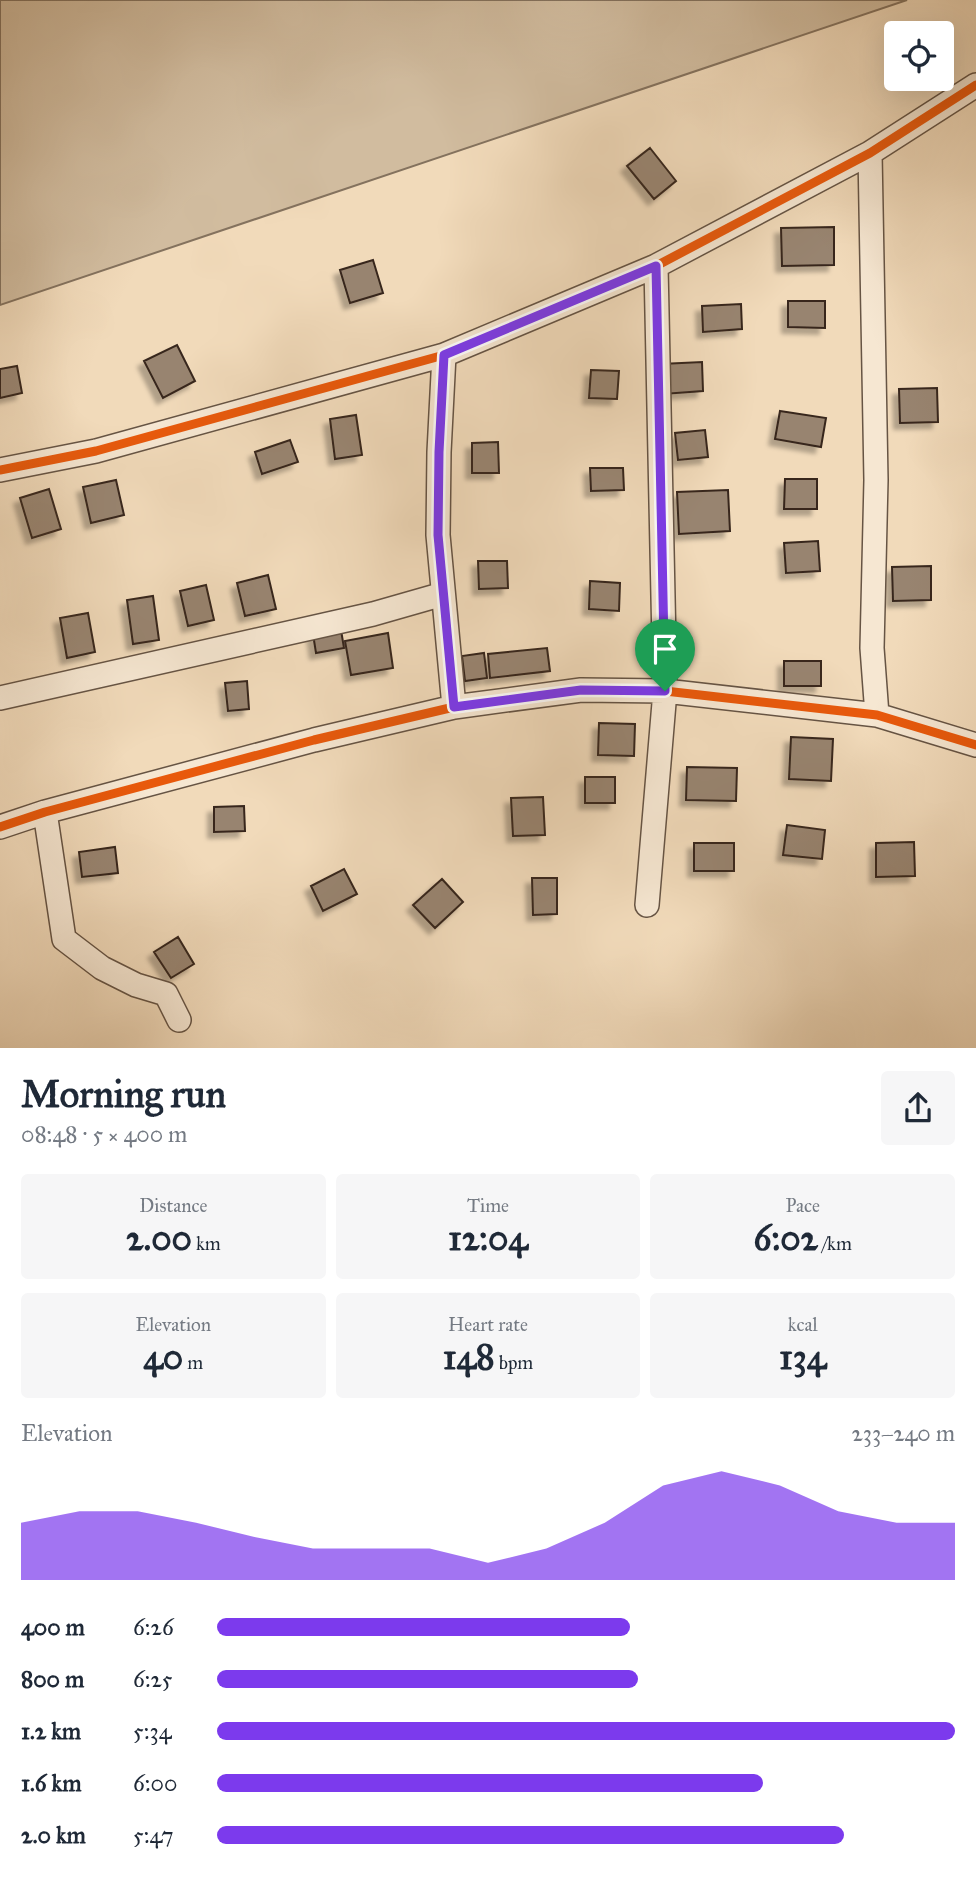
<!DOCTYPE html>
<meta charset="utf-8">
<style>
:root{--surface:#fff;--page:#f6f6f7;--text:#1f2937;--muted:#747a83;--accent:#7c3aed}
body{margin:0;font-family:"IM FELL Great Primer",serif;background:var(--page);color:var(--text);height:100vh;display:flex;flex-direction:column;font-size:26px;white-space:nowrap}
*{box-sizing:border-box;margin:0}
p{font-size:23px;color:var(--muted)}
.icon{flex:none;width:38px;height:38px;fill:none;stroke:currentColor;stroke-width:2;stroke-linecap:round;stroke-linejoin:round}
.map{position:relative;height:1048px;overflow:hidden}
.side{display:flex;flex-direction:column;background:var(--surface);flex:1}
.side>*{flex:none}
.fabs{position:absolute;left:884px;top:21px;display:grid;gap:14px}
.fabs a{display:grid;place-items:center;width:70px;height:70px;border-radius:7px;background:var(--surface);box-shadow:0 7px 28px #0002;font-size:35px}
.pin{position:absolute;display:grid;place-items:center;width:60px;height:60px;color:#fff;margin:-72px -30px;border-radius:50% 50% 50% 0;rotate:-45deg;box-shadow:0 0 7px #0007}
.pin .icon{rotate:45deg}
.round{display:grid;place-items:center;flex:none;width:74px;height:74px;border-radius:7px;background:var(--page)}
.head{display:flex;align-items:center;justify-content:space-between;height:119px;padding:0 21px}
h1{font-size:38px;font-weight:700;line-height:52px}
.metrics{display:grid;grid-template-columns:repeat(3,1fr);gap:10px;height:119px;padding:7px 21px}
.metrics div{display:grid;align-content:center;border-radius:7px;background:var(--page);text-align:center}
.metrics b{font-size:35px;font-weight:700}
.metrics small{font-size:19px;font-weight:400}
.metrics p{font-size:19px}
.chart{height:196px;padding:14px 21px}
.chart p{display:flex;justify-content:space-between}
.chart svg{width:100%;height:126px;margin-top:7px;fill:var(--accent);opacity:.7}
ul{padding:0 21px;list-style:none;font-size:23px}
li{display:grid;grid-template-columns:112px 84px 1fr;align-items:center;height:52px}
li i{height:18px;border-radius:9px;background:var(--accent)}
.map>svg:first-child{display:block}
.green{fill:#d1bc9f;stroke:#84725e;stroke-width:2}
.building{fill:#98846f;stroke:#37271d;stroke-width:2;filter:url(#shadow)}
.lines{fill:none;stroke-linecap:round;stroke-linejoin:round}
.minor-casing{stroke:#665444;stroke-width:26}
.minor{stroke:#f6e7d2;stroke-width:23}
.cycleway-casing{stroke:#f6e7d2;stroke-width:13}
.cycleway{stroke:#e8590c;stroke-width:9}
.route-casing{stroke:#fff;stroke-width:14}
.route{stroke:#7c3aed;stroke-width:9}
</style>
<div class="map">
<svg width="976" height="1048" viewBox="0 0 976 1048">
<defs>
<filter id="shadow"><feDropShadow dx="-6" dy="6" stdDeviation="2" flood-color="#0004"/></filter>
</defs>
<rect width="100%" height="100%" fill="#f1daba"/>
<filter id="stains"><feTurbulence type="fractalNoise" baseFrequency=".00286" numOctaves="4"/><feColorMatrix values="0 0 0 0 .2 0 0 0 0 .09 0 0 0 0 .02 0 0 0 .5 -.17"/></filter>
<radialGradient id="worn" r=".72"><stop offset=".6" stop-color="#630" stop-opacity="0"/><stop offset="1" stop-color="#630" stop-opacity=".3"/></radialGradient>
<!-- green -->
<path class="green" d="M0 0H907L0 305Z"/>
<!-- building -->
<path class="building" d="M650 148 676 181 654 199 627 166Z
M834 227V265L782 266 781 228Z
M373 260 383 293 350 303 340 270Z
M788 301H825V328L788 327Z
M741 304 742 329 703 332 702 306Z
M177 345 195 381 163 398 144 361Z
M702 362 703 391 663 394 661 364Z
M17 366 22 393 0 398V369Z
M591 370 619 371 617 399 589 398Z
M937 388 938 422 900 423 899 389Z
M780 411 826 418 821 447 775 439Z
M356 415 362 455 335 459 330 419Z
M705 430 708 457 678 460 675 433Z
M290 440 298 462 262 474 255 452Z
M498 442 499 473H472V443Z
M590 468H623L624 490 591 491Z
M785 479H817V509H784Z
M116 480 124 515 91 523 83 487Z
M49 489 61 529 32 538 20 498Z
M728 490 730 531 679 534 677 492Z
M818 541 820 571 786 573 784 543Z
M478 561H507L508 588 479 589Z
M931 566V600L893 601 892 567Z
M268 575 276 609 245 616 237 583Z
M590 581 620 583 619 611 589 609Z
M206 585 214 620 188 626 180 591Z
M153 596 159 640 133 644 127 600Z
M88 613 95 652 67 658 60 618Z
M341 630 344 648 316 653 313 634Z
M388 633 393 668 351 675 345 641Z
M547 648 550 671 490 678 488 654Z
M484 653 487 678 465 681 462 656Z
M784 661H821V686H784Z
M247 681 249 709 228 711 225 683Z
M599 723 635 724 634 756 598 755Z
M791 737 833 739 831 781 789 779Z
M687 767 737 768 736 801 686 800Z
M585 777H615V803H585Z
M543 797 545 835 513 836 511 798Z
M244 806 245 831 214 832V807Z
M787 825 825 830 822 859 783 855Z
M914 842 915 876 876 877V843Z
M694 843H734V871H694Z
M115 847 118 873 82 877 79 852Z
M344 869 357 894 323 911 311 886Z
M532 878H557V914L533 915Z
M442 879 463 902 435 928 413 905Z
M178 937 194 964 171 978 154 952Z"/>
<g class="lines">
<defs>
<path id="minor" d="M870 153 876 480 872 648 877 715
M444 355 439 452 438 535 454 707
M0 470 96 451 444 355 656 266 870 153 976 85
M0 698 373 614 443 594
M45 812 64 939 102 968 136 985 166 994 179 1020
M0 827 45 812 314 740 454 707 581 690 665 691 877 715 976 745
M647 905 665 691 656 266"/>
</defs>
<!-- minor casing -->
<use href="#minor" class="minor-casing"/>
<!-- minor -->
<use href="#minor" class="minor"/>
<defs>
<path id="cycleway" d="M0 470 96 451 444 355 656 266 870 153 976 85
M0 827 45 812 314 740 454 707 581 690 665 691 877 715 976 745"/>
</defs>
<!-- cycleway casing -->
<use href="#cycleway" class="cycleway-casing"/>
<!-- cycleway -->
<use href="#cycleway" class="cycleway"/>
</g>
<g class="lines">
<defs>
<path id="route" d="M656 266 665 691 581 690 454 707 438 535 439 452 444 355Z"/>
</defs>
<!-- route casing -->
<use href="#route" class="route-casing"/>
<!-- route -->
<use href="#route" class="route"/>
</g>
<rect width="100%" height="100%" filter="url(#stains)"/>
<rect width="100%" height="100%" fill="url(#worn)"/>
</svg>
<div class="fabs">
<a><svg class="icon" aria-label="locate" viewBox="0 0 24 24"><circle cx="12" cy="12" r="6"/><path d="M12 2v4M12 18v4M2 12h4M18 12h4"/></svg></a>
</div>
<div class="pin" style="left:665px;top:691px;background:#1e9e55"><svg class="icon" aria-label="arrive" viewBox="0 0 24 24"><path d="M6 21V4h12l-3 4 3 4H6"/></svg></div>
</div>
<section class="side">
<div class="head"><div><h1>Morning run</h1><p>08:48 · 5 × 400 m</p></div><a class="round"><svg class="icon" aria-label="share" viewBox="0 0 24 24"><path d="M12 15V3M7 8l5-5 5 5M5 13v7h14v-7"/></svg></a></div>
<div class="metrics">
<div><p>Distance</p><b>2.00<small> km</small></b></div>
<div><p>Time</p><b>12:04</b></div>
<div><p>Pace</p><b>6:02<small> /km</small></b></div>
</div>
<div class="metrics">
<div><p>Elevation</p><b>40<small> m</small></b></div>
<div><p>Heart rate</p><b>148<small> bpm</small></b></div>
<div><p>kcal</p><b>134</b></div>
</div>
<div class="chart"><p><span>Elevation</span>233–240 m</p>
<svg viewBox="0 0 160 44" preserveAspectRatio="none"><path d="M0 44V24L10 20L20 20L30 24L40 29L50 33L60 33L70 33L80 38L90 33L100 24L110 11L120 6L130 11L140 20L150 24L160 24V44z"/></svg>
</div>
<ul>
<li><b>400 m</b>6:26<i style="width:56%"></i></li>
<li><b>800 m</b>6:25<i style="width:57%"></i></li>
<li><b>1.2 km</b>5:34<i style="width:100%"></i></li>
<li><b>1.6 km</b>6:00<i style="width:74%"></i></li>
<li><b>2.0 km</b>5:47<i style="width:85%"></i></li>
</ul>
</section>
